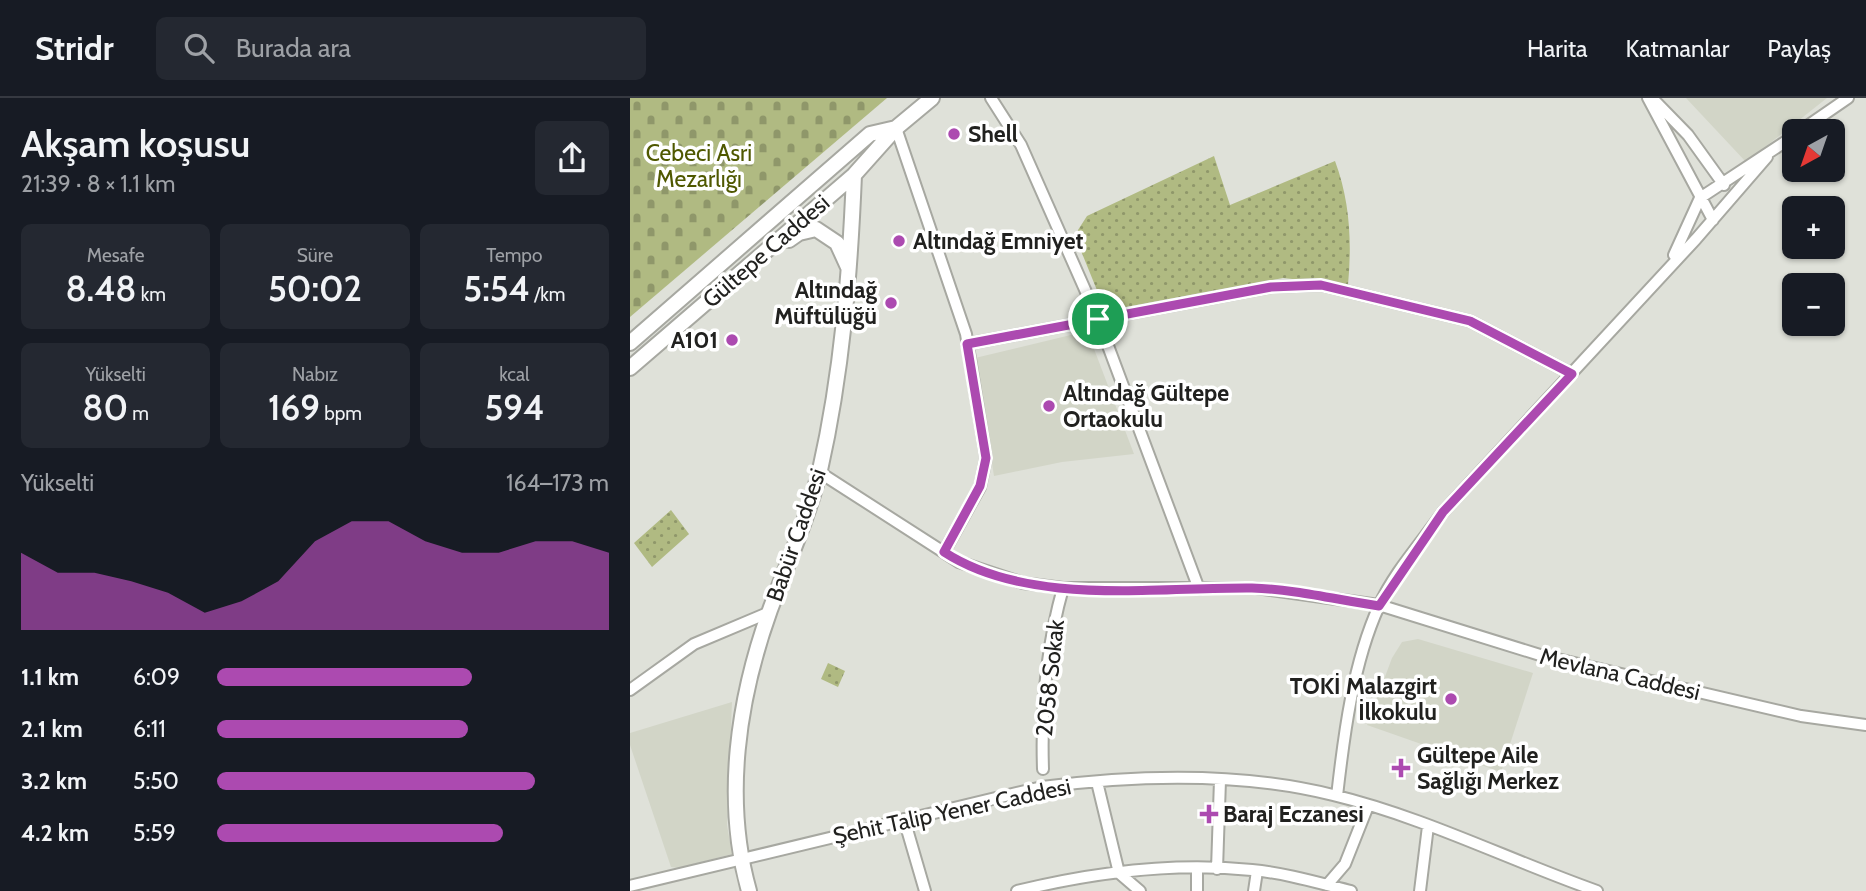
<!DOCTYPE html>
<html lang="tr">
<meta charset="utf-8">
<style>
:root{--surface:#171b24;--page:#242831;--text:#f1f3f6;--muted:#9ea1a6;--line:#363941;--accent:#ac4ab0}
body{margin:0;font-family:Cabin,sans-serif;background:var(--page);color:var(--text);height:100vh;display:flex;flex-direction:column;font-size:26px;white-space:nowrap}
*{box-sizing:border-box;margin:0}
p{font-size:23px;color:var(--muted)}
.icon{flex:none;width:38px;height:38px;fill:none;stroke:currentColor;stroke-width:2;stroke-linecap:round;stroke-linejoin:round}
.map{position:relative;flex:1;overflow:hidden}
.panel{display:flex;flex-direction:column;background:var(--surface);width:630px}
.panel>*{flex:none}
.needle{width:46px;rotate:220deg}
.buttons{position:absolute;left:1152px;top:21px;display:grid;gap:14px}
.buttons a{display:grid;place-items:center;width:63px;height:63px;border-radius:10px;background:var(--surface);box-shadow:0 2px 5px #0004;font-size:35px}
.pin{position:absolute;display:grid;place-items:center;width:60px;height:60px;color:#fff;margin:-30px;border:4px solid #fff;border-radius:50%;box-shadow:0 2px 7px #0007}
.round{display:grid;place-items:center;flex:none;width:74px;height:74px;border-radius:10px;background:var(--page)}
.head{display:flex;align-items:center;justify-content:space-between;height:119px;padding:0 21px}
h1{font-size:38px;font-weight:600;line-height:52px}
.stats{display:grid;grid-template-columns:repeat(3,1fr);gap:10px;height:119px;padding:7px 21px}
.stats div{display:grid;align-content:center;border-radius:10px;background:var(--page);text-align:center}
.stats b{font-size:35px;font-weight:600}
.stats small{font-size:19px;font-weight:400}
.stats p{font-size:19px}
.chart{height:196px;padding:14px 21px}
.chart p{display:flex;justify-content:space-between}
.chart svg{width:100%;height:126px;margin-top:7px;fill:var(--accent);opacity:.7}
ul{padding:0 21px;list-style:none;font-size:23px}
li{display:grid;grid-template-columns:112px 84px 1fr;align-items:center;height:52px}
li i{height:18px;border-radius:9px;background:var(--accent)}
header{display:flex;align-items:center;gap:42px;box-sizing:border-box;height:98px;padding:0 35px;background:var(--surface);border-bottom:2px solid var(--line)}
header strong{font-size:33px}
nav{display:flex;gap:38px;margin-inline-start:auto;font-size:24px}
.search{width:490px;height:63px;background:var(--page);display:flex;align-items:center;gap:18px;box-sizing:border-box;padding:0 24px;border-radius:10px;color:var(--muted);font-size:26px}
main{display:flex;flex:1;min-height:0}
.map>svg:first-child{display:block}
.built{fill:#d2d5c7}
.green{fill:url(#green-dots)}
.cemetery{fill:url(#cemetery-stones)}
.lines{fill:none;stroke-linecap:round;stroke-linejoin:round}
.minor-casing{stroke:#a7a8a1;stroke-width:14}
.major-casing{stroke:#a7a8a1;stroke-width:18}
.minor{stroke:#fff;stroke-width:10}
.major{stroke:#fff;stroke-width:14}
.route-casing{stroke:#fff;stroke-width:14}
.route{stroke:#ac4ab0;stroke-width:9}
.poi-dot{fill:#ac4ab0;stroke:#fff;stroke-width:2.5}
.labels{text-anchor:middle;stroke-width:7;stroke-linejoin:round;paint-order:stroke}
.poi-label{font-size:23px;font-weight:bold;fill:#21211f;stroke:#fff;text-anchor:start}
.park-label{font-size:23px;fill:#4f5800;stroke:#fff}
.street-label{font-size:23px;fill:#21211f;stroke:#fff}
</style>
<header>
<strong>Stridr</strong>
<div class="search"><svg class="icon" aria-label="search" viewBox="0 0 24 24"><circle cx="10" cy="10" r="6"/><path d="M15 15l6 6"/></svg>Burada ara</div>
<nav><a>Harita</a><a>Katmanlar</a><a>Paylaş</a></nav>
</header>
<main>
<section class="panel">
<div class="head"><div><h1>Akşam koşusu</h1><p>21:39 · 8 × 1.1 km</p></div><a class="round"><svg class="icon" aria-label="share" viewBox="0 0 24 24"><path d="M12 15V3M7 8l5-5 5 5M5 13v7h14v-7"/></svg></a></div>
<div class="stats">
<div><p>Mesafe</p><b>8.48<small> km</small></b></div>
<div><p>Süre</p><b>50:02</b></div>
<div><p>Tempo</p><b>5:54<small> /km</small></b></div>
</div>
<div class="stats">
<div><p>Yükselti</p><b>80<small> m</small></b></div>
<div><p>Nabız</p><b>169<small> bpm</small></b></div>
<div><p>kcal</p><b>594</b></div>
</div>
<div class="chart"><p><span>Yükselti</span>164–173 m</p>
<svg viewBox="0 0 160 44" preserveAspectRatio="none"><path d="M0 44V17L10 24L20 24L30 27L40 31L50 38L60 34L70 27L80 13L90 6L100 6L110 13L120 17L130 17L140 13L150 13L160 17V44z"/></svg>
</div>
<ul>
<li><b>1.1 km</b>6:09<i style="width:65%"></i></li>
<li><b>2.1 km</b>6:11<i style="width:64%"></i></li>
<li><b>3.2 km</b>5:50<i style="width:81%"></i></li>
<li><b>4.2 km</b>5:59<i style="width:73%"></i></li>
</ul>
</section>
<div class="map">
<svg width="1236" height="793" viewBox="0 0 1236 793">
<defs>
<pattern id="green-dots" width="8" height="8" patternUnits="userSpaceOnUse" patternTransform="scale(1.75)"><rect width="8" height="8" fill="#b0ba82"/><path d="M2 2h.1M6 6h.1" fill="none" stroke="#8f976a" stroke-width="1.8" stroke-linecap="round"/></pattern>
<pattern id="cemetery-stones" width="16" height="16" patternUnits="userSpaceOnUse" patternTransform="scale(1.75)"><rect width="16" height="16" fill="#b0ba82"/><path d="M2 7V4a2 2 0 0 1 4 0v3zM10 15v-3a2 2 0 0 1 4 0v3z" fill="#8f976a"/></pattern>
</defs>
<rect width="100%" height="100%" fill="#dfe1d9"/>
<!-- built -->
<path class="built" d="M1056 0H1197L1116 64Z
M449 235 461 243 504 356 432 364 364 378 345 260Z
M788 541 903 575 871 674 737 627 762 560 772 544Z
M102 604 97 727 102 756 48 770 41 769 0 647V635Z"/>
<!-- green -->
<path class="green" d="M584 58 600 107 705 63C720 103 722 144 718 187L653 180 480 212 473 207 447 143 448 132 457 118Z
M41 412 59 436 22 469 4 445Z
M198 565 215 573 208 589 191 581Z"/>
<!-- cemetery -->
<path class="cemetery" d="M0 0H257L0 219Z"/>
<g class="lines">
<defs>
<path id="minor" d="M361 0 391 47 468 221 569 491
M1018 0 1083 122
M1022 0 1058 37 1094 87
M266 30 336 236 356 360 350 389 314 454
M1170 33 1218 0
M1044 157 1070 100 1164 38
M337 246 641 189 691 187 840 223 942 276
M189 374 329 464 393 485 433 490H626L749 507 910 557 1171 618 1236 627
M0 592 64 546 140 514
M413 671C411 609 416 550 433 490
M467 684 489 775 510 793
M707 698C714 636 723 565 749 508 764 474 792 444 813 414L1066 141 1137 59
M274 721 295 793
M567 770V793
M587 771 590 682
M697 787 715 766 738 708
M0 788 412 689C506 677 611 674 703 697 794 719 879 762 967 793
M387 793C461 775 545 764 622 772 655 775 689 785 721 793
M624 793 627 773
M790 793 798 728"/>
<path id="major" d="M159 142 169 135 186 131 207 145 218 169
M0 245 240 36 266 30
M0 270 224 77 266 30 302 0
M119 793C93 701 108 601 140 512 157 466 178 420 190 372 212 275 220 176 224 77"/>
</defs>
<!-- minor casing -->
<use href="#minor" class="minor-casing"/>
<!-- major casing -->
<use href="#major" class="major-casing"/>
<!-- minor -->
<use href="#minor" class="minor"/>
<!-- major -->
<use href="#major" class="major"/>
</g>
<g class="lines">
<defs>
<path id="route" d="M691 187 840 223 942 276 813 414 749 508C708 502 664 491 622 490 525 489 399 509 314 454L350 388 356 360 337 246 641 189Z"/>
</defs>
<!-- route casing -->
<use href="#route" class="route-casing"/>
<!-- route -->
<use href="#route" class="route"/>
</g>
<!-- markers -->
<g class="poi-dot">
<circle cx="324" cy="36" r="7"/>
<circle cx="269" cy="143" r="7"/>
<circle cx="261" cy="205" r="7"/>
<circle cx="102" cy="242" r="7"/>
<circle cx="419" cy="308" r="7"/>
<circle cx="821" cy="601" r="7"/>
<path d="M767.5 659.5h7v7h7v7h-7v7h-7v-7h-7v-7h7z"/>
<path d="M575.5 705.5h7v7h7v7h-7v7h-7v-7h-7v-7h7z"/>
</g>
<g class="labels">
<!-- poi labels -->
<g class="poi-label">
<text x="338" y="44">Shell</text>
<text x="283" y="151">Altındağ Emniyet</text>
<text x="247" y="200" text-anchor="end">Altındağ<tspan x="247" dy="26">Müftülüğü</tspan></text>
<text x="88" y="250" text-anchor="end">A101</text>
<text x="433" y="303">Altındağ Gültepe<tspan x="433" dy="26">Ortaokulu</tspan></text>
<text x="807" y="596" text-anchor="end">TOKİ Malazgirt<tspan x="807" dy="26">İlkokulu</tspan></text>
<text x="787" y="665">Gültepe Aile<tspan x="787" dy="26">Sağlığı Merkez</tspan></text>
<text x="593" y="724">Baraj Eczanesi</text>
</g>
<!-- park labels -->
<g class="park-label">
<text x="69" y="63">Cebeci Asri<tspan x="69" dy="26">Mezarlığı</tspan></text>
</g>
<!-- street labels -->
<g class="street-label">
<text transform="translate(136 153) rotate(-41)" y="8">Gültepe Caddesi</text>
<text transform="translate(166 437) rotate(-71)" y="8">Babür Caddesi</text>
<text transform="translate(990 576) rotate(13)" y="8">Mevlana Caddesi</text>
<text transform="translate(420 580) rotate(-84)" y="8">2058 Sokak</text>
<text transform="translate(322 713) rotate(-12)" y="8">Şehit Talip Yener Caddesi</text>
</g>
</g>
</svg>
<div class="buttons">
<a><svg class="needle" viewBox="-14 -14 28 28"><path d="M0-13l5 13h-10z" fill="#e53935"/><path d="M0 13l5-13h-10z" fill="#9ea1a6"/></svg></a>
<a>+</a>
<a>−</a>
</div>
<div class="pin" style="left:468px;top:221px;background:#1e9e55"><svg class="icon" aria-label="arrive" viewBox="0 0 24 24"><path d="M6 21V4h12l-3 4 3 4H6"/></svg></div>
</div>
</main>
